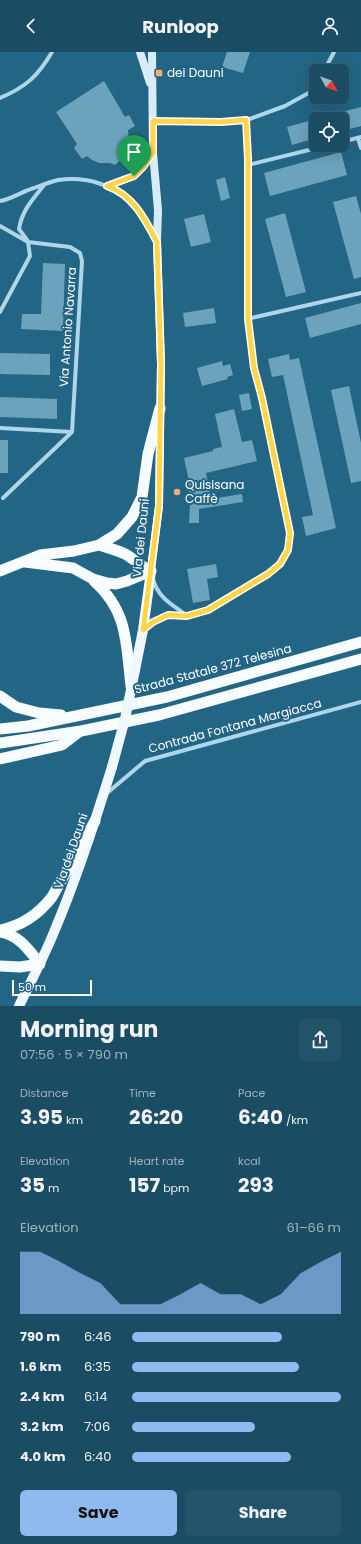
<!DOCTYPE html>
<meta charset="utf-8">
<style>
:root{--surface:#1a4c64;--page:#23536a;--text:#f1f3f6;--muted:#9fb4bf;--line:#386378;--accent:#90b9f0}
body{margin:0;font-family:Poppins,sans-serif;background:var(--page);color:var(--text);height:100vh;display:flex;flex-direction:column;font-size:15px;white-space:nowrap}
*{box-sizing:border-box;margin:0}
p{font-size:13px;color:var(--muted)}
.icon{flex:none;width:22px;height:22px;fill:none;stroke:currentColor;stroke-width:2;stroke-linecap:round;stroke-linejoin:round}
.map{position:relative;height:954px;overflow:hidden}
.panel{display:flex;flex-direction:column;background:var(--surface);flex:1}
.panel>*{flex:none}
.needle{width:26px;rotate:130deg}
.fabs{position:absolute;left:309px;top:12px;display:grid;gap:8px}
.fabs a{display:grid;place-items:center;width:40px;height:40px;border-radius:6px;background:var(--surface);box-shadow:0 4px 16px #0002,0 0 0 1px var(--line);font-size:20px}
.scale{position:absolute;left:12px;bottom:10px;width:80px;box-sizing:border-box;padding-left:4px;border:2px solid #fff;border-top:0;font-size:11px;line-height:14px;white-space:nowrap;color:#fff;-webkit-text-stroke:3px #236585;paint-order:stroke}
.pin{position:absolute;display:grid;place-items:center;width:34px;height:34px;color:#fff;margin:-41px -17px;border-radius:50% 50% 50% 0;rotate:-45deg;box-shadow:0 0 4px #0007}
.pin .icon{rotate:45deg}
.round{display:grid;place-items:center;flex:none;width:42px;height:42px;border-radius:6px;background:var(--page)}
.summary{display:flex;align-items:center;justify-content:space-between;height:68px;padding:0 20px}
h1{font-size:22px;font-weight:700;line-height:30px}
.metrics{display:grid;grid-template-columns:repeat(3,1fr);gap:6px;height:68px;padding:4px 20px}
.metrics div{display:grid;align-content:center}
.metrics b{font-size:20px;font-weight:700}
.metrics small{font-size:11px;font-weight:400}
.metrics p{font-size:11px}
.chart{height:112px;padding:8px 20px}
.chart p{display:flex;justify-content:space-between}
.chart svg{width:100%;height:72px;margin-top:4px;fill:var(--accent);opacity:.7}
.action{display:flex;gap:8px;margin-top:auto;padding:8px 20px}
.action a{flex:1;height:46px;border-radius:6px;background:var(--accent);color:#111;font-size:16px;font-weight:700;line-height:46px;text-align:center}
.action a+a{background:var(--page);color:var(--text)}
ul{padding:0 20px;list-style:none;font-size:13px}
li{display:grid;grid-template-columns:64px 48px 1fr;align-items:center;height:30px}
li i{height:10px;border-radius:5px;background:var(--accent)}
header{display:flex;justify-content:space-between;align-items:center;height:52px;padding:0 20px;background:var(--surface);font-size:18px;font-weight:700}
.map>svg:first-child{display:block}
.building{fill:#6ca3bc}
.lines{fill:none;stroke-linecap:round;stroke-linejoin:round}
.minor{stroke:#add6e9;stroke-width:4}
.secondary{stroke:#d7ecf7;stroke-width:8}
.primary{stroke:#eff8fe;stroke-width:10}
.trunk{stroke:#f7fcfe;stroke-width:11}
.primary-bridge{stroke:#eff8fe;stroke-width:10}
.route-casing{stroke:#fff;stroke-width:8}
.route{stroke:#ffd54a;stroke-width:5}
.poi-dot{fill:#f4af70;stroke:#236585;stroke-width:1.5}
.labels{text-anchor:middle;stroke-width:4;stroke-linejoin:round;paint-order:stroke}
.poi-label{font-size:12px;fill:#fff;stroke:#236585;text-anchor:start}
.street-label{font-size:12px;fill:#fff;stroke:#236585}
</style>
<header><svg class="icon" aria-label="back" viewBox="0 0 24 24"><path d="M15 5l-7 7 7 7"/></svg>Runloop<svg class="icon" aria-label="person" viewBox="0 0 24 24"><circle cx="12" cy="8" r="4"/><path d="M4 21q1-7 8-7t8 7"/></svg></header>
<div class="map">
<svg width="361" height="954" viewBox="0 0 361 954">
<rect width="100%" height="100%" fill="#236585"/>
<!-- building -->
<path class="building" d="M227 0H250L243 21 222 15Z
M104 29 125 65 129 63 135 74 128 78 129 89 127 97 123 102 122 107 115 113 110 111H99L92 108 87 104 82 107 74 96 77 92 56 60Z
M361 55V74L342 79V67H326V64Z
M316 67V86L292 93 287 75Z
M341 100 347 123 270 144 264 121Z
M225 125 230 146 221 149 216 128Z
M356 144 361 162V225L354 227 333 150Z
M285 161 306 240 286 245 265 167Z
M204 162 211 190 191 195 184 167Z
M43 211 65 212 63 279 21 277 22 262H41Z
M361 251V272L310 286 305 266Z
M214 256 216 271 185 275 183 261Z
M0 301 50 302V323L0 322Z
M289 302 290 308 299 306 336 476 306 484 302 465 313 463 283 323 272 325 268 307Z
M222 309 223 314 230 312 233 323 227 325 228 327 202 334 197 316Z
M349 334 361 391V429L351 431 331 338Z
M249 341 252 357 242 359 239 343Z
M0 345 57 347V367L0 365Z
M234 357 242 390 252 388 257 409 206 421 211 447 242 442 243 450 199 457V471H189L190 453H192L187 430 189 429 184 406 213 399V397L222 395 215 362Z
M0 388H8V421H0Z
M216 512 218 525 207 527 210 548 193 551 187 517Z"/>
<g class="lines">
<!-- minor -->
<path class="minor" d="M324 19 334 0
M0 46C26 35 38 24 52 0
M153 69 221 70 247 68 285 54 314 38 316 34
M358 86 361 96
M342 90 361 85
M248 113 329 93
M108 134 134 124 143 115 153 102
M0 149C12 147 23 139 34 136 42 133 50 130 58 128 73 126 87 127 101 132 131 142 141 159 156 186
M0 174 28 190 70 195 80 201 82 209 72 380 3 446
M27 188 19 177C22 158 33 147 44 133
M0 260 30 204 28 190
M247 267 361 241
M0 376 72 380
M153 527C158 546 172 552 187 564
M145 576C154 569 164 563 176 563 179 563 184 564 188 564 207 562 267 527 280 512 288 502 289 493 290 481L262 346 254 316 247 267 248 113 247 68
M106 742 145 709 361 650"/>
<!-- secondary -->
<path class="secondary" d="M140 0 150 31
M151 519 159 454 161 312 157 190 158 158 153 101 152 0"/>
<!-- primary -->
<path class="primary" d="M135 618 143 578 151 519
M19 954C31 929 44 905 54 880 77 826 95 770 112 715"/>
<!-- trunk -->
<path class="trunk" d="M99 493C108 496 118 498 127 503 135 508 142 515 151 519
M25 510 73 516 93 527 107 531 116 532 127 529 151 519
M0 519 40 503 74 499 99 493 117 482 132 465 142 445 148 402 160 356
M94 529C128 559 126 591 131 634
M0 644 16 655 39 661 61 663
M0 677 28 674 167 645 361 590
M0 691 81 679 159 663 361 607
M0 707 62 693 79 680
M0 878C22 874 38 863 52 845L95 769
M0 880C20 884 28 897 40 912L20 915 0 914"/>
<!-- primary-bridge -->
<path class="primary-bridge" d="M112 715 125 667 135 618"/>
</g>
<g class="lines">
<defs>
<path id="route" d="M246 68 248 107V267L254 316 262 346 290 481 288 498 280 512 268 522 208 558 187 564 168 563 153 570 143 578 159 454 161 312 157 190C145 167 133 143 107 134L134 124 143 115 153 101V69L221 70Z"/>
</defs>
<!-- route casing -->
<use href="#route" class="route-casing"/>
<!-- route -->
<use href="#route" class="route"/>
</g>
<!-- markers -->
<g class="poi-dot">
<rect x="155" y="17" width="8" height="8" rx="2"/>
<circle cx="177" cy="440" r="4"/>
</g>
<g class="labels">
<!-- poi labels -->
<g class="poi-label">
<text x="167" y="25">dei Dauni</text>
<text x="185" y="437">Quisisana<tspan x="185" dy="14">Caffè</tspan></text>
</g>
<!-- street labels -->
<g class="street-label">
<text transform="translate(68 275) rotate(-86)" y="4">Via Antonio Navarra</text>
<text transform="translate(141 486) rotate(-84)" y="4">Via dei Dauni</text>
<text transform="translate(213 617) rotate(-15)" y="4">Strada Statale 372 Telesina</text>
<text transform="translate(235 674) rotate(-15)" y="4">Contrada Fontana Margiacca</text>
<text transform="translate(71 799) rotate(-71)" y="4">Via dei Dauni</text>
</g>
</g>
</svg>
<div class="fabs">
<a><svg class="needle" viewBox="-14 -14 28 28"><path d="M0-13l5 13h-10z" fill="#e53935"/><path d="M0 13l5-13h-10z" fill="#9fb4bf"/></svg></a>
<a><svg class="icon" aria-label="locate" viewBox="0 0 24 24"><circle cx="12" cy="12" r="6"/><path d="M12 2v4M12 18v4M2 12h4M18 12h4"/></svg></a>
</div>
<div class="scale">50 m</div>
<div class="pin" style="left:134px;top:124px;background:#1e9e55"><svg class="icon" aria-label="arrive" viewBox="0 0 24 24"><path d="M6 21V4h12l-3 4 3 4H6"/></svg></div>
</div>
<section class="panel">
<div class="summary"><div><h1>Morning run</h1><p>07:56 · 5 × 790 m</p></div><a class="round"><svg class="icon" aria-label="share" viewBox="0 0 24 24"><path d="M12 15V3M7 8l5-5 5 5M5 13v7h14v-7"/></svg></a></div>
<div class="metrics">
<div><p>Distance</p><b>3.95<small> km</small></b></div>
<div><p>Time</p><b>26:20</b></div>
<div><p>Pace</p><b>6:40<small> /km</small></b></div>
</div>
<div class="metrics">
<div><p>Elevation</p><b>35<small> m</small></b></div>
<div><p>Heart rate</p><b>157<small> bpm</small></b></div>
<div><p>kcal</p><b>293</b></div>
</div>
<div class="chart"><p><span>Elevation</span>61–66 m</p>
<svg viewBox="0 0 160 44" preserveAspectRatio="none"><path d="M0 44V6L10 6L20 12L30 19L40 25L50 38L60 38L70 38L80 32L90 25L100 32L110 32L120 38L130 32L140 19L150 12L160 6V44z"/></svg>
</div>
<ul>
<li><b>790 m</b>6:46<i style="width:72%"></i></li>
<li><b>1.6 km</b>6:35<i style="width:80%"></i></li>
<li><b>2.4 km</b>6:14<i style="width:100%"></i></li>
<li><b>3.2 km</b>7:06<i style="width:59%"></i></li>
<li><b>4.0 km</b>6:40<i style="width:76%"></i></li>
</ul>
<div class="action"><a>Save</a><a>Share</a></div>
</section>
